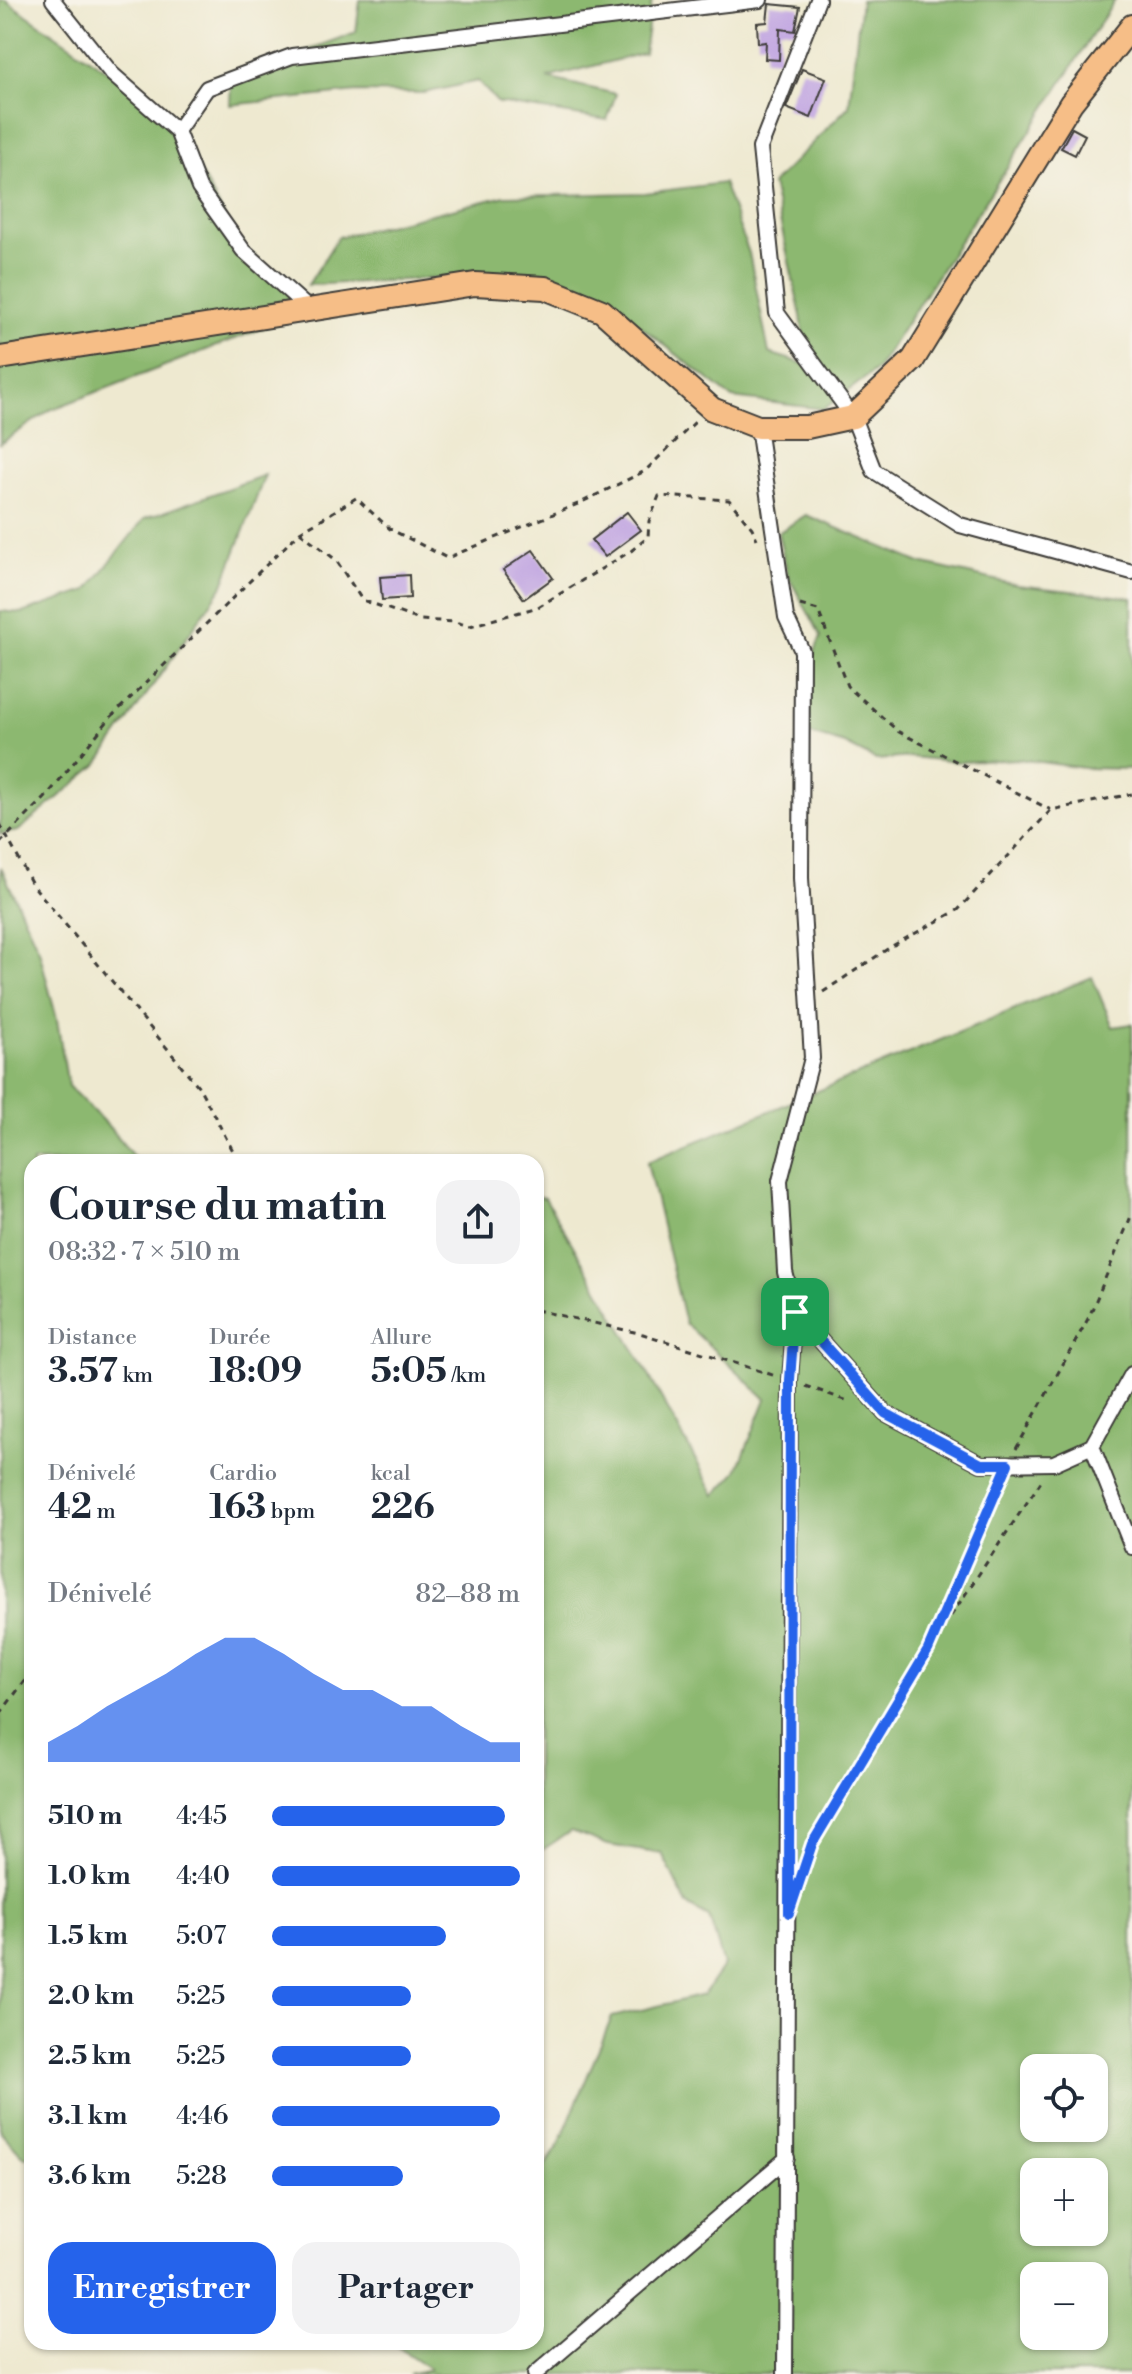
<!DOCTYPE html>
<html lang="fr">
<meta charset="utf-8">
<style>
:root{--surface:#fff;--page:#f2f2f3;--text:#1f2937;--muted:#747a83;--accent:#2563eb}
body{margin:0;font-family:"Libre Bodoni",serif;background:var(--page);color:var(--text);height:100vh;display:flex;flex-direction:column;font-size:30px;white-space:nowrap}
*{box-sizing:border-box;margin:0}
p{font-size:26px;color:var(--muted)}
.icon{flex:none;width:44px;height:44px;fill:none;stroke:currentColor;stroke-width:2;stroke-linecap:round;stroke-linejoin:round}
.map{position:relative;flex:1;overflow:hidden}
.panel{position:absolute;left:24px;top:1154px;width:520px;height:1196px;display:flex;flex-direction:column;background:var(--surface);border-radius:24px;box-shadow:0 2px 6px #0004}
.panel>*{flex:none}
.tools{position:absolute;left:1020px;top:2054px;display:grid;gap:16px}
.tools a{display:grid;place-items:center;width:88px;height:88px;border-radius:16px;background:var(--surface);box-shadow:0 2px 6px #0004;font-size:40px}
.pin{position:absolute;display:grid;place-items:center;width:68px;height:68px;color:#fff;margin:-34px;border-radius:16px;box-shadow:0 4px 12px #0006}
.round{display:grid;place-items:center;flex:none;width:84px;height:84px;border-radius:24px;background:var(--page)}
.headline{display:flex;align-items:center;justify-content:space-between;height:136px;padding:0 24px}
h1{font-size:44px;font-weight:700;line-height:60px}
.metrics{display:grid;grid-template-columns:repeat(3,1fr);gap:12px;height:136px;padding:8px 24px}
.metrics div{display:grid;align-content:center}
.metrics b{font-size:34px;font-weight:700}
.metrics small{font-size:22px;font-weight:400}
.metrics p{font-size:22px}
.chart{height:224px;padding:16px 24px}
.chart p{display:flex;justify-content:space-between}
.chart svg{width:100%;height:144px;margin-top:8px;fill:var(--accent);opacity:.7}
.cta{display:flex;gap:16px;margin-top:auto;padding:16px 24px}
.cta a{flex:1;height:92px;border-radius:24px;background:var(--accent);color:#fff;font-size:32px;font-weight:700;line-height:92px;text-align:center}
.cta a+a{background:var(--page);color:var(--text)}
ul{padding:0 24px;list-style:none;font-size:26px}
li{display:grid;grid-template-columns:128px 96px 1fr;align-items:center;height:60px}
li i{height:20px;border-radius:10px;background:var(--accent)}
.map>svg:first-child{display:block}
.forest{fill:#8cb870;stroke:#546a46;stroke-width:2;fill-rule:evenodd}
.building{fill:#bea1e1}
.lines{fill:none;stroke-linecap:round;stroke-linejoin:round}
.minor-casing{stroke:#3c3b37;stroke-width:18}
.primary-casing{stroke:#3c3b37;stroke-width:26}
.path{stroke:#3c3b37;stroke-width:3;stroke-dasharray:6 6;stroke-linecap:butt}
.minor{stroke:#fff;stroke-width:14}
.primary{stroke:#f6be87;stroke-width:22}
.route-casing{stroke:#fff;stroke-width:16}
.route{stroke:#2563eb;stroke-width:10}
</style>
<div class="map">
<svg width="1132" height="2374" viewBox="0 0 1132 2374">
<rect width="100%" height="100%" fill="#f7f3e8"/>
<filter id="ink" filterUnits="userSpaceOnUse"><feTurbulence type="fractalNoise" baseFrequency=".0125" numOctaves="2"/><feDisplacementMap in="SourceGraphic" scale="16" xChannelSelector="R" yChannelSelector="G"/><feConvolveMatrix kernelMatrix="1 2 1 2 8 2 1 2 1" color-interpolation-filters="sRGB"/></filter>
<filter id="wash" filterUnits="userSpaceOnUse"><feTurbulence type="fractalNoise" baseFrequency=".006" numOctaves="4" result="noise"/><feDisplacementMap in="SourceGraphic" scale="32" xChannelSelector="R" yChannelSelector="G"/><feGaussianBlur stdDeviation="1.8" result="paint"/><feColorMatrix in="noise" values="0 0 0 0 0 0 0 0 0 0 0 0 0 0 0 0 0 1.4 0 .05"/><feComposite in="paint" operator="in"/></filter>
<g filter="url(#wash)">
<rect width="100%" height="100%" fill="#eee9d0"/>
<!-- forest -->
<path class="forest" d="M0 0H5L112 74 177 131 243 250 310 310 50 410 0 444Z
M360 0H652L644 53 547 78 616 94 607 120 498 103 478 81 424 93 357 92 230 105 231 79 356 32Z
M861 0H1115L877 369 824 409 732 398 605 298 538 273 308 285 338 237 505 196 645 193 723 183 749 253 769 353 808 365 801 316 772 184 849 106Z
M265 475 222 587 97 765 18 831 0 834V611L22 613 87 591 144 519Z
M806 515 920 563 1017 585 1132 598V769L1084 768 1018 759 960 762 911 757 876 760 845 744 807 733 809 667 821 636 788 576 778 533Z
M1 867 39 950 57 1020 68 1086 109 1127 138 1162H32V2156L24 2157 0 2131Z
M1092 977 1113 1027 1132 1024V2374H409L431 2369 390 2342H536V2179L558 2147 612 2017 703 1995 724 1965 709 1917 687 1905 662 1854 608 1845 571 1831 536 1854V1196L545 1198 646 1370 715 1495 737 1471 766 1399 685 1323 647 1162ZM1034 2068H1094V2128H1034ZM1034 2172H1094V2232H1034ZM1034 2276H1094V2336H1034Z"/>
<g id="blocks">
<!-- building -->
<path class="building" d="M769 4 800 7 795 31 780 29 779 60 765 59 766 42 758 43 757 23 767 22Z
M802 69 826 78 811 118 786 108Z
M1072 128 1085 135 1075 155 1061 148Z
M627 512 641 530 605 557 591 540Z
M533 550 553 578 524 599 503 570Z
M409 575 410 598 382 600 380 577Z"/>
</g>
</g>
<g filter="url(#ink)">
<use href="#blocks" fill-opacity="0" stroke="#3c3b37" stroke-width="2"/>
<g class="lines">
<defs>
<path id="minor" d="M53 0 112 74 177 131
M818 0 760 148 777 313 853 417 874 471 960 525 1132 572
M310 310 243 250 199 188 177 131 207 88 292 56 760 0
M758 427 786 617 802 651 801 878 812 1058 780 1181 785 1272 795 1312 790 1380 785 2374
M795 1312 885 1413 981 1464 1054 1463 1092 1446
M1132 1374 1092 1446 1132 1547
M535 2374 787 2158"/>
<path id="primary" d="M0 358 475 284 545 288 602 311 712 409 758 427H807L853 417 913 360 1071 103 1132 26"/>
</defs>
<!-- minor casing -->
<use href="#minor" class="minor-casing"/>
<!-- primary casing -->
<use href="#primary" class="primary-casing"/>
<!-- path -->
<path class="path" d="M300 532 336 560 362 600 420 620 455 622 470 626 538 607 631 551 648 537 649 521 659 496 729 500 752 528 757 539
M800 605 818 610 847 686 899 732 1051 810
M0 824 32 884 199 1087 239 1162
M0 843 45 798 111 717 300 532 356 498 390 529 447 558 580 503 645 471 696 421
M823 992 892 946 958 910 1051 810 1132 794
M536 1310 643 1334 776 1376
M806 1386 851 1402
M1016 1449 1089 1317 1132 1214
M931 1643 1001 1481
M0 1714 32 1671
M805 1864 812 1844 928 1650 1042 1480"/>
<!-- minor -->
<use href="#minor" class="minor"/>
<!-- primary -->
<use href="#primary" class="primary"/>
</g>
</g>
<g class="lines" filter="url(#ink)">
<defs>
<path id="route" d="M795 1312 885 1413 981 1464H1008L928 1650 812 1844 789 1913 790 1380Z"/>
</defs>
<!-- route casing -->
<use href="#route" class="route-casing"/>
<!-- route -->
<use href="#route" class="route"/>
</g>
</svg>
<div class="tools">
<a><svg class="icon" aria-label="locate" viewBox="0 0 24 24"><circle cx="12" cy="12" r="6"/><path d="M12 2v4M12 18v4M2 12h4M18 12h4"/></svg></a>
<a>+</a>
<a>−</a>
</div>
<div class="pin" style="left:795px;top:1312px;background:#1e9e55"><svg class="icon" aria-label="arrive" viewBox="0 0 24 24"><path d="M6 21V4h12l-3 4 3 4H6"/></svg></div>
<section class="panel">
<div class="headline"><div><h1>Course du matin</h1><p>08:32 · 7 × 510 m</p></div><a class="round"><svg class="icon" aria-label="share" viewBox="0 0 24 24"><path d="M12 15V3M7 8l5-5 5 5M5 13v7h14v-7"/></svg></a></div>
<div class="metrics">
<div><p>Distance</p><b>3.57<small> km</small></b></div>
<div><p>Durée</p><b>18:09</b></div>
<div><p>Allure</p><b>5:05<small> /km</small></b></div>
</div>
<div class="metrics">
<div><p>Dénivelé</p><b>42<small> m</small></b></div>
<div><p>Cardio</p><b>163<small> bpm</small></b></div>
<div><p>kcal</p><b>226</b></div>
</div>
<div class="chart"><p><span>Dénivelé</span>82–88 m</p>
<svg viewBox="0 0 160 44" preserveAspectRatio="none"><path d="M0 44V38L10 33L20 27L30 22L40 17L50 11L60 6L70 6L80 11L90 17L100 22L110 22L120 27L130 27L140 33L150 38L160 38V44z"/></svg>
</div>
<ul>
<li><b>510 m</b>4:45<i style="width:94%"></i></li>
<li><b>1.0 km</b>4:40<i style="width:100%"></i></li>
<li><b>1.5 km</b>5:07<i style="width:70%"></i></li>
<li><b>2.0 km</b>5:25<i style="width:56%"></i></li>
<li><b>2.5 km</b>5:25<i style="width:56%"></i></li>
<li><b>3.1 km</b>4:46<i style="width:92%"></i></li>
<li><b>3.6 km</b>5:28<i style="width:53%"></i></li>
</ul>
<div class="cta"><a>Enregistrer</a><a>Partager</a></div>
</section>
</div>
